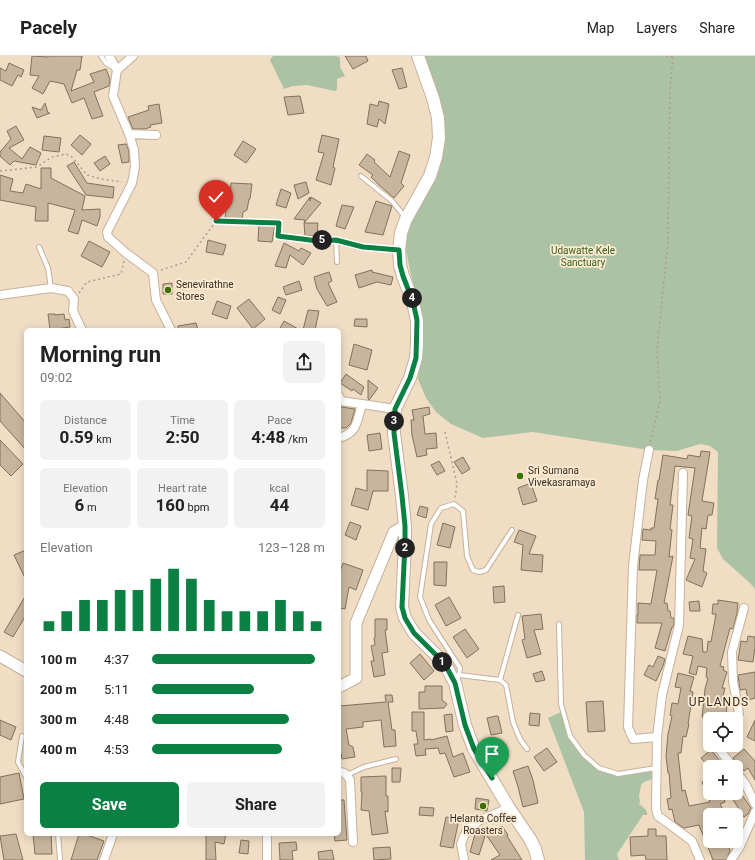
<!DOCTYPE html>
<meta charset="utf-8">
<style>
:root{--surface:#fff;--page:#f2f2f2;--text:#222;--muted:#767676;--line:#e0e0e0;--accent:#0b8043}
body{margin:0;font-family:Roboto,sans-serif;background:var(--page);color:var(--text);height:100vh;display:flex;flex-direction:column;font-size:15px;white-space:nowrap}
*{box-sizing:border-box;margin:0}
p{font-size:13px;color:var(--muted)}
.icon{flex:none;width:22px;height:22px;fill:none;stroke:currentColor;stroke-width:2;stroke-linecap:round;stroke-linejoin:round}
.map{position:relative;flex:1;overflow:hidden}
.panel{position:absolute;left:24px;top:272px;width:317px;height:508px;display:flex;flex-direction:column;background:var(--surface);border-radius:6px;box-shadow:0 2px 10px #0003}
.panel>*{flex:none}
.buttons{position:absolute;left:703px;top:656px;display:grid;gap:8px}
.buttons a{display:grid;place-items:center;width:40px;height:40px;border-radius:6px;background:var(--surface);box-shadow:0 2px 10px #0003;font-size:20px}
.pin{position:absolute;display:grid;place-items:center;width:34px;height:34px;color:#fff;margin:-41px -17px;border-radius:50% 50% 50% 0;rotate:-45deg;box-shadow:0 0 4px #0007}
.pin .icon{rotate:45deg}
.km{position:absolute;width:20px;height:20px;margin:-10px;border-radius:50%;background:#222;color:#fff;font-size:11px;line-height:20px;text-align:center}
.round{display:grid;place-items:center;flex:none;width:42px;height:42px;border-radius:6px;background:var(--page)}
.headline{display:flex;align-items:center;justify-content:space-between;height:68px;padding:0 16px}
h1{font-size:22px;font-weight:700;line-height:30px}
.figures{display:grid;grid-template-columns:repeat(3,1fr);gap:6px;height:68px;padding:4px 16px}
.figures div{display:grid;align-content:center;border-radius:6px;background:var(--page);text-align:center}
.figures b{font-size:17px;font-weight:700}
.figures small{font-size:11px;font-weight:400}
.figures p{font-size:11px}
.chart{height:112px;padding:8px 16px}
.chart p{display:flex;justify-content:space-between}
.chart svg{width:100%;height:72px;margin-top:4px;stroke:var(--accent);stroke-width:6}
.cta{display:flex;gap:8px;margin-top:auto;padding:8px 16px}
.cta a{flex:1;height:46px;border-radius:6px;background:var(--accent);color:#fff;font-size:16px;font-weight:700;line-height:46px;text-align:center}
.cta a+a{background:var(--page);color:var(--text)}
ul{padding:0 16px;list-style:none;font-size:13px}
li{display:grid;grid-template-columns:64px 48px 1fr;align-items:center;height:30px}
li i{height:10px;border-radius:5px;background:var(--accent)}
header{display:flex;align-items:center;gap:24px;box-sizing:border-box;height:56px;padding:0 20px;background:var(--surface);border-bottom:1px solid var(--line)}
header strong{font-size:19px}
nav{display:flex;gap:22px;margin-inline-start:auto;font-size:14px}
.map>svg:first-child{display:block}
.green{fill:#acc2a4}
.building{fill:#c8b59d;stroke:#83715b}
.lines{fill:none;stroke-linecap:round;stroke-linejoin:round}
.lane-casing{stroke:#c5b29a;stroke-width:6}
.street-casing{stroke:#c5b29a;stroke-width:10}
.secondary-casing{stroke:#c5b29a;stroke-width:13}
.primary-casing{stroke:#c5b29a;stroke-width:14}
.path{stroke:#ad9e8a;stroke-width:1.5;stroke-dasharray:2 3;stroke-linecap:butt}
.lane{stroke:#fff;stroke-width:4}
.street{stroke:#fff;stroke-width:8}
.secondary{stroke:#fff;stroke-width:11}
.primary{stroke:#fff;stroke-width:12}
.route-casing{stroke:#fff;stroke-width:8}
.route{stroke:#0b8043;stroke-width:5}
.poi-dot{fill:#397100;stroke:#feead1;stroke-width:1.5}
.labels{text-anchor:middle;stroke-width:3.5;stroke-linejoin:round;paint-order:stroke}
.park-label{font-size:10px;fill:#356121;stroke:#feead1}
.poi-label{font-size:10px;fill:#332c22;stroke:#feead1;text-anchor:start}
.quarter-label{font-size:12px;letter-spacing:1px;fill:#332c22;stroke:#feead1}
</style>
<header>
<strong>Pacely</strong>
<nav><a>Map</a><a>Layers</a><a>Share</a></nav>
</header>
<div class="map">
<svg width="755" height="804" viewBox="0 0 755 804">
<rect width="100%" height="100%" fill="#f1ddc4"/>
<!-- green -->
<path class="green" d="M273 0H335L340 1V11L345 20 337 23V33L335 35 307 29 293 30 284 33 270 4Z
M423 0H755V533L750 527 723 503 717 492 718 396 710 390 700 388 677 395 649 394 533 376 483 382 451 368 436 356 426 342 418 323 420 301 418 252 406 195V163L430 120 439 82Z
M563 655 570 680 584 699 599 712 618 718 656 712 655 722 644 726 641 729 639 740 640 745 639 748C643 751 648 754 647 759H643L617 798 619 804H585L584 756 548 662Z"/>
<!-- building -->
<path class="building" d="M32 0 48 1V0H82L80 14H77L71 35 94 26 90 18 106 13 110 23 109 30 94 36 103 60 92 63 84 42 72 47 64 28 50 25 43 38 32 32 39 20 30 19Z
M345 0H366L368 5 353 13Z
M9 7 24 14 21 21 18 19 12 30 0 24V12L6 15Z
M402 12 407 31 399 33 392 14Z
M300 40 304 57 288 59 284 41Z
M379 45 389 48 385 68 379 63 377 71 367 68 370 48 378 50Z
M45 47 48 57H50L37 62 32 51 41 54Z
M159 48 162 67 150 69 151 71 145 73H133L128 61 149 54 148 50Z
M16 70 24 84 9 92 22 103 30 91 41 97 36 109 14 105 10 109 0 100V96L11 83 7 75Z
M80 79 91 88 82 99 71 89Z
M322 79 339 83 333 111 335 112 331 129 316 124 324 97 318 96Z
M44 80 61 82 59 96 42 94Z
M243 85 256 93 246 107 234 99Z
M126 88 129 95V106L122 107 118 89Z
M399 95 410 99 401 127 404 130 394 142 378 128 371 121 373 119 359 109 367 98 375 104 374 106 390 121Z
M105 100 110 108 100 115 94 107Z
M74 106 87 127 114 131 113 142 86 139 67 110Z
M41 112H51V122L85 140 82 154 100 153V161L97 170 82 164 78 178 68 175 75 154 48 147V165H35L36 151 0 144V119L13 123 10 135 23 137 26 128 41 133Z
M306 126 309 137 298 143 294 129Z
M231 127 252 128 250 143H249L247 154 243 156 242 164 225 162 227 148H229Z
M281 133 291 137 286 152 276 149Z
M310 141V145L311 141 321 147 304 167 305 164 294 163Z
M376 145 392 150 383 179 365 176Z
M342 149 354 151 345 173 336 170Z
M304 167H318L317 180H305Z
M259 168 275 169 272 186 258 185Z
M208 184 226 189 223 199 206 196Z
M89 185 110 196 102 211 81 200Z
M284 187 299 195 301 192 311 197 303 209 290 199 286 212 275 210Z
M372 214V216L393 221 391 229 377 226 359 232 355 219Z
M329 216 332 225 328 227 337 246 327 250 317 233 314 221Z
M299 225 302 234 286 239 283 231Z
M172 227V238H163V228Z
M278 241 286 244 280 258 272 254Z
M249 243 265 263 253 273 237 252Z
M217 245 231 250 227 263 212 258Z
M308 254 319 255 315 274H303Z
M48 258H55V259L64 258 65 264 69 263 70 271 50 274Z
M355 263H367V271L354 270Z
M284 265 300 274H279Z
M196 267 198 274H178V270Z
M354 288 372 294 367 314 349 309Z
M346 318 364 331 361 339 353 333 352 335 340 327Z
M368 324 378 332 369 344 368 343Z
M0 337 26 367V394L0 365Z
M341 351 355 353 351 367 346 372H339V361Z
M429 351 430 358 423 360 425 378 436 377 437 392 426 393 427 399 417 401 412 379 411 364H414L412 354Z
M380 377 382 393 369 395 367 379Z
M0 384 23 408 11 420 0 409Z
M701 395 710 396 702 445 714 447 712 459H708L706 473 702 472 700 492 706 493 703 515 707 517 702 531 686 524 695 503 690 502 693 483 689 482 692 460 688 459 695 412 675 410 670 449H673L670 473 672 474 669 501 673 500 664 547H667L668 555H670L671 562H674V568L673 571H672L665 595 655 592 662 567H637V559H638V547L651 548 657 514H639L640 499H655L656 485 642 484 643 473 651 474V472H654L658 443H655L658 424H659L663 399 687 403 688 399 700 401Z
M463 401 470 413 462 418 454 406Z
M439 405 445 415 437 419 431 409Z
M367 414 388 415V435H373L368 454 351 449 356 432 367 435Z
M531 427 537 445 523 449 518 432Z
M420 450 428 452 426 462 417 459Z
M350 466 361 470 356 484 345 479Z
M443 467 455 471 450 492 437 489Z
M519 474 536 480 529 498 543 499 542 516 521 514 523 489 514 486Z
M26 494V524L14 499Z
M434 506H447L446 530 434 529Z
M343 507 363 514 356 534 349 531 345 553 339 552V518Z
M504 530 505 546 494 547 493 531Z
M26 539V559L13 581 4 576Z
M449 541 461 562 446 570 435 549Z
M718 544 738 547 737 557 733 573 730 572 720 610 724 611 723 614 727 616 722 632H725L721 648 727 649 726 661 715 660 713 663H706L702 661 705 633 708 622 706 621 707 612 698 610 696 619 689 617 693 600 683 598 688 580 702 583 703 596H707L708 585 711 586 716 558H712L713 548H718Z
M699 545 700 555H690L689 546Z
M541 558 543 573 534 574 541 598 527 602 522 584 525 583 522 560Z
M375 563H387V574H385L388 596 382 597 385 619 374 621 371 605H374L371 590 375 589 374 582H375Z
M465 573 479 593 467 602 453 581Z
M748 580 755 581V591L753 606 738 604 741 585 747 586Z
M420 598 434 615 424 624 410 607Z
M658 600 665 603 663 610 656 625 644 619 649 609 653 611Z
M542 615 545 624 536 626 533 618Z
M755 616V642L748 644 746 633 740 634 738 619Z
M678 617 694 621 690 635 693 636 688 668H689L686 681 683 680 681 697H678L682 735 685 734 689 750 710 746 702 726 710 723V737H722L725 746 720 748 726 759H705L710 771V785H716L719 792 728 788 730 795 726 804H713L699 769 684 772 675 766 672 753 669 754 667 743 671 742 669 717H668L666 700 668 678 672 660 670 659 672 647 678 648 681 632 675 631Z
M425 630H442V644L447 648 444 652 419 653V636H425Z
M385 639H392L393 646H388L392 674H395L396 690 384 691 381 664 363 666V671L346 673 349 689 353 691 355 701 342 703 339 686V650L386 646Z
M603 645 605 675 588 676 586 646Z
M412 656H424V684L431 683V684L447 680 453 701 463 697 470 716 454 721 445 697 440 698 438 692 425 693 426 699 416 700 414 688H418L416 675H412Z
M530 657 540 658 539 670 529 669Z
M452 658 453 675 446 676 444 659Z
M496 660H498L502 677 491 679 487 662Z
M0 664 16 671 11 684 0 679Z
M755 664V685L747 681Z
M547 692 557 706 544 715 534 701Z
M744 693 755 705V724L748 712 744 715 741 711 738 710 733 702Z
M711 694 724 710 725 709 726 711H709L701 702Z
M528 710 533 724 538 747 523 751 519 735V734L513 715Z
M392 712H401L400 726H392Z
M19 717 24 743 0 748V721Z
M386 720V740H388V756L385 755 388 777 372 779 369 755 361 754 362 736H361V721Z
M740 736 751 752 748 758 744 761 732 742Z
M476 742 489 744 487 755 475 753Z
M339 744H344L347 784 335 785 334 778H339Z
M420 751 434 752 433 760 419 759Z
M446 761 459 763 453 792 440 790Z
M502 770 508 779 507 780 522 804H491L500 799 487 780Z
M648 773H656V780H666L667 804H646L645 799 631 800 630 781 648 780Z
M16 778 23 804H4L0 780Z
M33 778H51L52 798H35Z
M79 778H84L104 785 97 804H71Z
M206 778H226L224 788 215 786 216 804H206Z
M475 778 485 780 479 799 470 796Z
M241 784 249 785 248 798 239 797Z
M296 786 297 794 292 795 293 804H280L279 787Z
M390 791 391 803 374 804 373 792Z
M332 794 334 804H319L318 796Z"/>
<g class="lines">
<defs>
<path id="lane" d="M101 0 106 7 114 12
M361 120 392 145 405 161
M39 191 48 212 51 232
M337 206 336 184 363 191 398 194
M559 568 561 648 570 680 584 699 599 712 618 718 656 712
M459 619 500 624 506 629 513 666 520 683 527 693
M500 624 518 559
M456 625 459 619 460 612 429 564 420 541 431 468 441 452 454 448 463 455 467 500 473 514 479 516 486 514 512 474
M22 680 18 706 26 721
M347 719 364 711 396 703
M58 778 60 804"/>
<path id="street" d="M109 0 117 14 113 40 129 78 134 94 135 111 132 127 107 176 108 181 126 197 153 217 156 244 171 274
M117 14 133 0
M129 78 156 79
M0 239 51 232 68 235 74 243 73 255 82 274
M339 340 341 345 362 348
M339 382C358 377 357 364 362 348L395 353
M649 394 643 424 633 510 628 671 633 683 657 681
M683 417 679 569 662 639 657 681 656 753 658 760 692 785 700 804
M736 665 739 657 733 625 732 596 744 552
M719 689V693L733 711
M736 715 746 729 755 748
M339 716C345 716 347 719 350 724L353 786
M267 778V804
M104 804 113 778
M464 804 461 788 464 780 469 772 480 764 509 752
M731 804 740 790 755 756"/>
<path id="secondary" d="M0 600 26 615
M339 631 356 622V567L394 476 405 470"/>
<path id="primary" d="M418 0 433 42 438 62 439 82 436 101 430 120 406 163 401 177 399 194 400 209 403 220 413 246 417 265V288L416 302 410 322 395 353 394 377 402 440 405 470V487L402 551 405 562 414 577 439 602 447 612 455 627 465 669 474 693 509 752 530 783 535 793 538 804"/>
</defs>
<!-- lane casing -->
<use href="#lane" class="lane-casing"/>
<!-- street casing -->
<use href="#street" class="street-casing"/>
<!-- secondary casing -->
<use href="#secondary" class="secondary-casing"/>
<!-- primary casing -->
<use href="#primary" class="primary-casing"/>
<!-- path -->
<path class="path" d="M666 0 673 1
M0 115 37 111 52 101 66 98 72 101 87 119 101 123 122 126
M161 214 186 206 216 165 279 167 278 180 318 185 331 184
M79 237 87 226 121 218 124 205
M445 376 457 428 455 442
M650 386 660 346 657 294 668 186 670 33 673 0"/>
<!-- lane -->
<use href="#lane" class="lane"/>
<!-- street -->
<use href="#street" class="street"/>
<!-- secondary -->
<use href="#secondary" class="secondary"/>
<!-- primary -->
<use href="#primary" class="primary"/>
</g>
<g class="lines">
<defs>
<path id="route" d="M216 165 279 167 278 180 318 185 336 184 363 191 399 194 400 209 403 220 413 246 417 264 416 302 410 322 395 353 394 377 402 440 405 470V487L402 551 405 562 414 577 439 602 447 612 455 627 465 669 474 693 492 722"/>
</defs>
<!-- route casing -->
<use href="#route" class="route-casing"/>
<!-- route -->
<use href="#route" class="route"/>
</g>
<!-- markers -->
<g class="poi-dot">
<circle cx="168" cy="234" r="4"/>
<circle cx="520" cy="420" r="4"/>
<circle cx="483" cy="750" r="4"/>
</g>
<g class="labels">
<!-- park labels -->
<g class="park-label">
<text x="583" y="198">Udawatte Kele<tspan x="583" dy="12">Sanctuary</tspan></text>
</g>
<!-- poi labels -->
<g class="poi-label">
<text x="176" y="232">Senevirathne<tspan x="176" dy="12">Stores</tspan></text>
<text x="528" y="418">Sri Sumana<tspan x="528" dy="12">Vivekasramaya</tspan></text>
<text x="483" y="766" text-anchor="middle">Helanta Coffee<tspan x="483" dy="12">Roasters</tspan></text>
</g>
<!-- quarter labels -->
<g class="quarter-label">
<text x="719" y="650">UPLANDS</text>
</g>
</g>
</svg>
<div class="buttons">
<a><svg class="icon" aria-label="locate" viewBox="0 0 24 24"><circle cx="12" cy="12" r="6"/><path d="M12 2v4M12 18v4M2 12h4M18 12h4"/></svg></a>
<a>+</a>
<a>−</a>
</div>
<div class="pin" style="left:492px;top:722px;background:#1e9e55"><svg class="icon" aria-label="arrive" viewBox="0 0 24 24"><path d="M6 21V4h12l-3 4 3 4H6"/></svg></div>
<div class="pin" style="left:216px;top:165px;background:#d93025"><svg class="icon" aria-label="check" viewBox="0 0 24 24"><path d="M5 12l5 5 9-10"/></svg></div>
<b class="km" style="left:442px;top:606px">1</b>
<b class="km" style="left:405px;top:492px">2</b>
<b class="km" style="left:394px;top:365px">3</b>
<b class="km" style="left:412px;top:242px">4</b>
<b class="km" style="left:322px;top:184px">5</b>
<section class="panel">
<div class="headline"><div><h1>Morning run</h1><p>09:02</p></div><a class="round"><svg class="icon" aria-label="share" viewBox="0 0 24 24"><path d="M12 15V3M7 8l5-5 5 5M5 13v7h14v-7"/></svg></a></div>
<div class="figures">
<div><p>Distance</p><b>0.59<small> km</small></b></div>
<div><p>Time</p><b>2:50</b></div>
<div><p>Pace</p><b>4:48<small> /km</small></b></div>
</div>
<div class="figures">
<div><p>Elevation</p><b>6<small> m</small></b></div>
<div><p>Heart rate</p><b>160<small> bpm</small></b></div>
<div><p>kcal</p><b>44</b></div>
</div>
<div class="chart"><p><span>Elevation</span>123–128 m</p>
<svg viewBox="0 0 160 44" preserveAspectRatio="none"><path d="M5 44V38M15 44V32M25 44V25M35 44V25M45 44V19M55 44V19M65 44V12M75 44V6M85 44V12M95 44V25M105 44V32M115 44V32M125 44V32M135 44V25M145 44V32M155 44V38"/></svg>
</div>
<ul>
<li><b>100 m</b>4:37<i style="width:94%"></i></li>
<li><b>200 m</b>5:11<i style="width:59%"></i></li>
<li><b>300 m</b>4:48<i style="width:79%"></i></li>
<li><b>400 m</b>4:53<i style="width:75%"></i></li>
</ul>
<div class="cta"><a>Save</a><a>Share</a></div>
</section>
</div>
